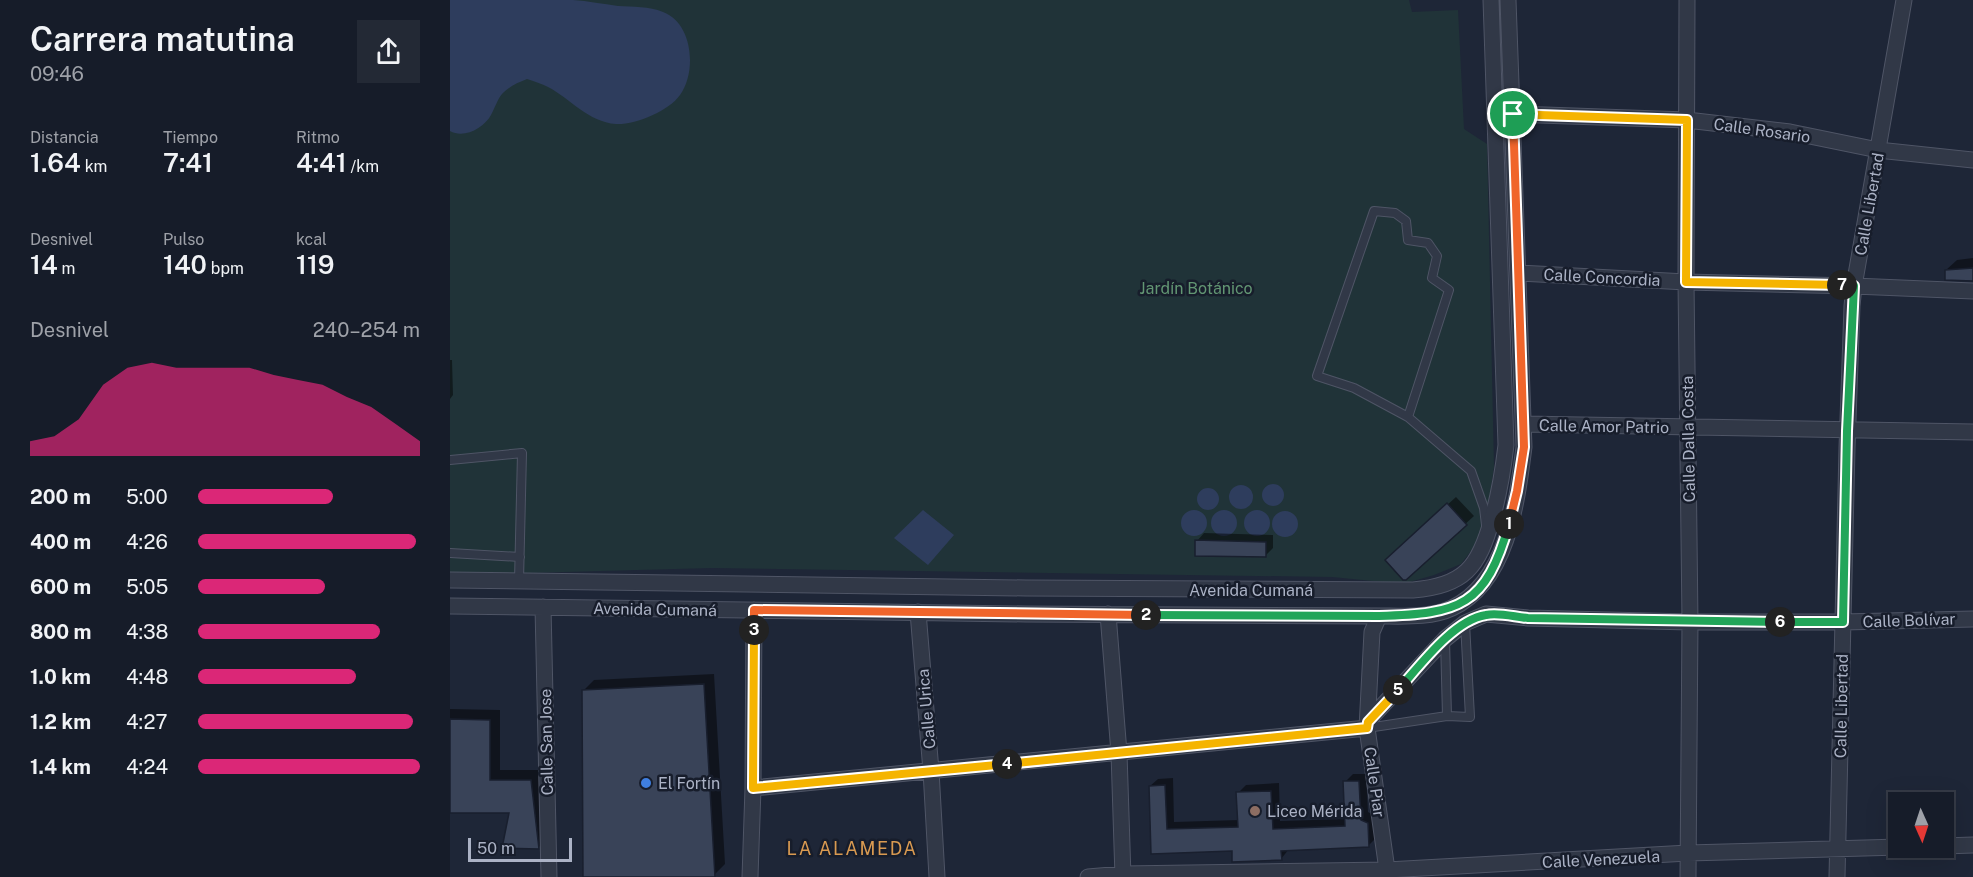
<!DOCTYPE html>
<html lang="es">
<meta charset="utf-8">
<style>
:root{--surface:#161c29;--page:#232935;--text:#f1f3f6;--muted:#9ea1a8;--line:#353a46;--accent:#db2777}
body{margin:0;font-family:"Public Sans",sans-serif;background:var(--page);color:var(--text);height:100vh;display:flex;flex-direction:column;font-size:22px;white-space:nowrap}
*{box-sizing:border-box;margin:0}
p{font-size:20px;color:var(--muted)}
.icon{flex:none;width:33px;height:33px;fill:none;stroke:currentColor;stroke-width:2;stroke-linecap:round;stroke-linejoin:round}
.map{position:relative;flex:1;overflow:hidden}
.panel{display:flex;flex-direction:column;background:var(--surface);width:450px}
.panel>*{flex:none}
.needle{width:39px;rotate:177deg}
.tools{position:absolute;left:1438px;top:792px;display:grid;gap:12px}
.tools a{display:grid;place-items:center;width:66px;height:66px;border-radius:0px;background:var(--surface);box-shadow:0 6px 24px #0002,0 0 0 2px var(--line);font-size:30px}
.scale{position:absolute;left:18px;bottom:15px;width:104px;box-sizing:border-box;padding-left:6px;border:3px solid #abb2c5;border-top:0;font-size:16px;line-height:21px;white-space:nowrap;color:#abb2c5;-webkit-text-stroke:4px #171d2b;paint-order:stroke}
.pin{position:absolute;display:grid;place-items:center;width:51px;height:51px;color:#fff;margin:-26px;border:3px solid #fff;border-radius:50%;box-shadow:0 2px 6px #0007}
.km{position:absolute;width:30px;height:30px;margin:-15px;border-radius:50%;background:#222;color:#fff;font-size:16px;line-height:30px;text-align:center}
.round{display:grid;place-items:center;flex:none;width:63px;height:63px;border-radius:0px;background:var(--page)}
.summary{display:flex;align-items:center;justify-content:space-between;height:102px;padding:0 30px}
h1{font-size:33px;font-weight:600;line-height:45px}
.metrics{display:grid;grid-template-columns:repeat(3,1fr);gap:9px;height:102px;padding:6px 30px}
.metrics div{display:grid;align-content:center}
.metrics b{font-size:26px;font-weight:600}
.metrics small{font-size:16px;font-weight:400}
.metrics p{font-size:16px}
.chart{height:168px;padding:12px 30px}
.chart p{display:flex;justify-content:space-between}
.chart svg{width:100%;height:108px;margin-top:6px;fill:var(--accent);opacity:.7}
ul{padding:0 30px;list-style:none;font-size:20px}
li{display:grid;grid-template-columns:96px 72px 1fr;align-items:center;height:45px}
li i{height:15px;border-radius:8px;background:var(--accent)}
main{display:flex;flex:1;min-height:0}
.map>svg:first-child{display:block}
.green{fill:#203338}
.water{fill:#2e3d5d}
.shadow{fill:#0007}
.building{fill:#394358;stroke:#191f2e;stroke-width:1.5}
.lines{fill:none;stroke-linecap:round;stroke-linejoin:round}
.service-casing{stroke:#4f5566;stroke-width:10}
.minor-casing{stroke:#4f5566;stroke-width:17}
.service{stroke:#313847;stroke-width:8}
.minor{stroke:#313847;stroke-width:15}
.split-1-casing{stroke:#fff;stroke-width:12}
.split-2-casing{stroke:#fff;stroke-width:12}
.split-3-casing{stroke:#fff;stroke-width:12}
.split-4-casing{stroke:#fff;stroke-width:12}
.split-5-casing{stroke:#fff;stroke-width:12}
.split-6-casing{stroke:#fff;stroke-width:12}
.split-7-casing{stroke:#fff;stroke-width:12}
.split-8-casing{stroke:#fff;stroke-width:12}
.split-1{stroke:#f0652b;stroke-width:8}
.split-2{stroke:#22a559;stroke-width:8}
.split-3{stroke:#f0652b;stroke-width:8}
.split-4{stroke:#f5b400;stroke-width:8}
.split-5{stroke:#f5b400;stroke-width:8}
.split-6{stroke:#22a559;stroke-width:8}
.split-7{stroke:#22a559;stroke-width:8}
.split-8{stroke:#f5b400;stroke-width:8}
.shop-dot{fill:#3f7fe0;stroke:#171d2b;stroke-width:2}
.education-dot{fill:#8d6e63;stroke:#171d2b;stroke-width:2}
.labels{text-anchor:middle;stroke-width:5;stroke-linejoin:round;paint-order:stroke}
.street-label{font-size:16px;fill:#abb2c5;stroke:#171d2b}
.park-label{font-size:16px;fill:#629673;stroke:#171d2b}
.poi-label{font-size:16px;fill:#abb2c5;stroke:#171d2b;text-anchor:start}
.neighbourhood-label{font-size:18px;letter-spacing:1.5px;fill:#d99a51;stroke:#171d2b}
</style>
<main>
<section class="panel">
<div class="summary"><div><h1>Carrera matutina</h1><p>09:46</p></div><a class="round"><svg class="icon" aria-label="share" viewBox="0 0 24 24"><path d="M12 15V3M7 8l5-5 5 5M5 13v7h14v-7"/></svg></a></div>
<div class="metrics">
<div><p>Distancia</p><b>1.64<small> km</small></b></div>
<div><p>Tiempo</p><b>7:41</b></div>
<div><p>Ritmo</p><b>4:41<small> /km</small></b></div>
</div>
<div class="metrics">
<div><p>Desnivel</p><b>14<small> m</small></b></div>
<div><p>Pulso</p><b>140<small> bpm</small></b></div>
<div><p>kcal</p><b>119</b></div>
</div>
<div class="chart"><p><span>Desnivel</span>240–254 m</p>
<svg viewBox="0 0 160 44" preserveAspectRatio="none"><path d="M0 44V38L10 36L20 29L30 15L40 8L50 6L60 8L70 8L80 8L90 8L100 11L110 13L120 15L130 20L140 24L150 31L160 38V44z"/></svg>
</div>
<ul>
<li><b>200 m</b>5:00<i style="width:61%"></i></li>
<li><b>400 m</b>4:26<i style="width:98%"></i></li>
<li><b>600 m</b>5:05<i style="width:57%"></i></li>
<li><b>800 m</b>4:38<i style="width:82%"></i></li>
<li><b>1.0 km</b>4:48<i style="width:71%"></i></li>
<li><b>1.2 km</b>4:27<i style="width:97%"></i></li>
<li><b>1.4 km</b>4:24<i style="width:100%"></i></li>
</ul>
</section>
<div class="map">
<svg width="1523" height="877" viewBox="0 0 1523 877">
<rect width="100%" height="100%" fill="#1e2637"/>
<!-- green -->
<path class="green" d="M0 0H959L962 12 1008 10 1014 129 1037 144 1044 467 1038 508 1027 543 1011 564 984 575 953 584 882 577 262 568 0 575Z"/>
<!-- water -->
<path class="water" d="M0 0C41 0 82 0 123 0 138 1 153 4 168 6 183 7 199 6 213 12 243 23 247 72 230 95 219 111 185 125 166 124 138 122 121 99 98 87 92 84 84 81 77 79 67 83 60 86 52 94 47 100 45 108 41 115 34 128 14 139 0 131Z
M812 495a11 11 0 1 1 22 0a11 11 0 1 1-22 0Z
M779 497a12 12 0 1 1 24 0a12 12 0 1 1-24 0Z
M747 499a11 11 0 1 1 22 0a11 11 0 1 1-22 0Z
M731 523a13 13 0 1 1 26 0a13 13 0 1 1-26 0Z
M473 510 504 535 478 565 444 538Z
M794 523a13 13 0 1 1 26 0a13 13 0 1 1-26 0Z
M761 523a13 13 0 1 1 26 0a13 13 0 1 1-26 0Z
M822 524a13 13 0 1 1 26 0a13 13 0 1 1-26 0Z"/>
<!-- shadow -->
<path class="shadow" d="M1523 258V280L1496 270 1507 260Z
M0 360H2L3 395 0 399Z
M1006 497 1024 516 955 579 945 552Z
M754 533 823 535V548L815 556 747 541Z
M264 674 275 864 264 875 133 691 144 680Z
M0 709 50 710V770H91L99 837 88 848 61 812 0 811Z
M903 774H916L918 812 925 816 926 838 918 846 839 849 831 859 783 850 703 853 700 786 708 779 723 778 724 822 789 820 788 793 796 785 829 783 830 821 896 819 895 782Z"/>
<!-- building -->
<path class="building" d="M1523 268V281L1495 280V270Z
M997 503 1017 525 956 580H953L935 560Z
M745 540 816 542V557L745 556Z
M254 684 265 877H133L132 690Z
M0 719 40 720V780H81L89 849 52 848 59 813H0Z
M893 781H909L911 820 918 823 919 847 831 851 832 860 782 862V851L701 854 699 786 715 785 717 829 788 827 786 792 821 791 823 829 895 826Z"/>
<g class="lines">
<defs>
<path id="service" d="M958 417 999 290 982 278 987 256 978 243 958 240 956 221 945 213 924 211 867 376 904 388 958 417 1021 471 1034 508 1036 525
M0 460 72 453 69 581
M0 553 70 557
M995 640 997 716
M917 728 997 716 1020 717 1015 623"/>
<path id="minor" d="M1237 0 1236 282 1240 622 1238 877
M1063 114 1237 120 1340 132 1428 150 1523 160
M1068 273 1236 282 1404 286 1523 291
M1074 424 1523 432
M0 580 576 588 963 590C1014 586 1029 567 1042 519 1049 495 1053 471 1056 445L1041 0
M0 606 576 614 929 616C953 616 981 618 1002 608 1058 582 1067 501 1074 447L1058 0
M93 607 99 877
M468 612 481 771 487 877
M658 614 669 753 673 877
M929 616 922 632 917 728 938 877
M918 721 995 639 1015 623 1036 614 1078 618 1240 622H1393L1523 619
M303 788 917 728
M1494 846 1523 845
M300 877 303 788 304 610
M638 877 673 874 937 870 1238 853 1449 847
M1387 877 1397 448 1402 306 1404 286 1454 0"/>
</defs>
<!-- service casing -->
<use href="#service" class="service-casing"/>
<!-- minor casing -->
<use href="#minor" class="minor-casing"/>
<!-- service -->
<use href="#service" class="service"/>
<!-- minor -->
<use href="#minor" class="minor"/>
</g>
<g class="lines">
<defs>
<path id="split-1" d="M1059 524 1067 491 1074 447 1063 114"/>
<path id="split-2" d="M696 615 929 616C1010 614 1036 606 1059 524"/>
<path id="split-3" d="M304 630V610L696 615"/>
<path id="split-4" d="M304 630 303 788 557 764"/>
<path id="split-5" d="M557 764 917 728 918 722 948 690"/>
<path id="split-6" d="M948 690C969 667 1003 620 1036 615 1048 612 1065 617 1078 618L1330 622"/>
<path id="split-7" d="M1330 622H1393L1397 431 1404 286 1392 285"/>
<path id="split-8" d="M1063 114 1237 120 1236 282 1392 285"/>
</defs>
<!-- split-1 casing -->
<use href="#split-1" class="split-1-casing"/>
<!-- split-2 casing -->
<use href="#split-2" class="split-2-casing"/>
<!-- split-3 casing -->
<use href="#split-3" class="split-3-casing"/>
<!-- split-4 casing -->
<use href="#split-4" class="split-4-casing"/>
<!-- split-5 casing -->
<use href="#split-5" class="split-5-casing"/>
<!-- split-6 casing -->
<use href="#split-6" class="split-6-casing"/>
<!-- split-7 casing -->
<use href="#split-7" class="split-7-casing"/>
<!-- split-8 casing -->
<use href="#split-8" class="split-8-casing"/>
<!-- split-1 -->
<use href="#split-1" class="split-1"/>
<!-- split-2 -->
<use href="#split-2" class="split-2"/>
<!-- split-3 -->
<use href="#split-3" class="split-3"/>
<!-- split-4 -->
<use href="#split-4" class="split-4"/>
<!-- split-5 -->
<use href="#split-5" class="split-5"/>
<!-- split-6 -->
<use href="#split-6" class="split-6"/>
<!-- split-7 -->
<use href="#split-7" class="split-7"/>
<!-- split-8 -->
<use href="#split-8" class="split-8"/>
</g>
<!-- markers -->
<circle class="shop-dot" cx="196" cy="783" r="6"/>
<circle class="education-dot" cx="805" cy="811" r="6"/>
<g class="labels">
<!-- street labels -->
<g class="street-label">
<text transform="translate(1312 130) rotate(8)" y="6">Calle Rosario</text>
<text transform="translate(1419 204) rotate(-80)" y="6">Calle Libertad</text>
<text transform="translate(1152 277) rotate(3)" y="6">Calle Concordia</text>
<text transform="translate(1154 426) rotate(1)" y="6">Calle Amor Patrio</text>
<text transform="translate(1238 439) rotate(-91)" y="6">Calle Dalla Costa</text>
<text x="801" y="596">Avenida Cumaná</text>
<text transform="translate(205 609) rotate(1)" y="6">Avenida Cumaná</text>
<text transform="translate(1459 620) rotate(-2)" y="6">Calle Bolívar</text>
<text transform="translate(1391 706) rotate(-89)" y="6">Calle Libertad</text>
<text transform="translate(476 709) rotate(-95)" y="6">Calle Urica</text>
<text transform="translate(96 742) rotate(-91)" y="6">Calle San Jose</text>
<text transform="translate(925 782) rotate(82)" y="6">Calle Piar</text>
<text transform="translate(1151 859) rotate(-3)" y="6">Calle Venezuela</text>
</g>
<!-- park labels -->
<g class="park-label">
<text x="746" y="294">Jardín Botánico</text>
</g>
<!-- poi labels -->
<g class="poi-label">
<text x="208" y="789">El Fortín</text>
<text x="817" y="817">Liceo Mérida</text>
</g>
<!-- neighbourhood labels -->
<g class="neighbourhood-label">
<text x="402" y="855">LA ALAMEDA</text>
</g>
</g>
</svg>
<div class="tools">
<a><svg class="needle" viewBox="-14 -14 28 28"><path d="M0-13l5 13h-10z" fill="#e53935"/><path d="M0 13l5-13h-10z" fill="#9ea1a8"/></svg></a>
</div>
<div class="scale">50 m</div>
<div class="pin" style="left:1063px;top:114px;background:#1e9e55"><svg class="icon" aria-label="arrive" viewBox="0 0 24 24"><path d="M6 21V4h12l-3 4 3 4H6"/></svg></div>
<b class="km" style="left:1059px;top:524px">1</b>
<b class="km" style="left:696px;top:615px">2</b>
<b class="km" style="left:304px;top:630px">3</b>
<b class="km" style="left:557px;top:764px">4</b>
<b class="km" style="left:948px;top:690px">5</b>
<b class="km" style="left:1330px;top:622px">6</b>
<b class="km" style="left:1392px;top:285px">7</b>
</div>
</main>
